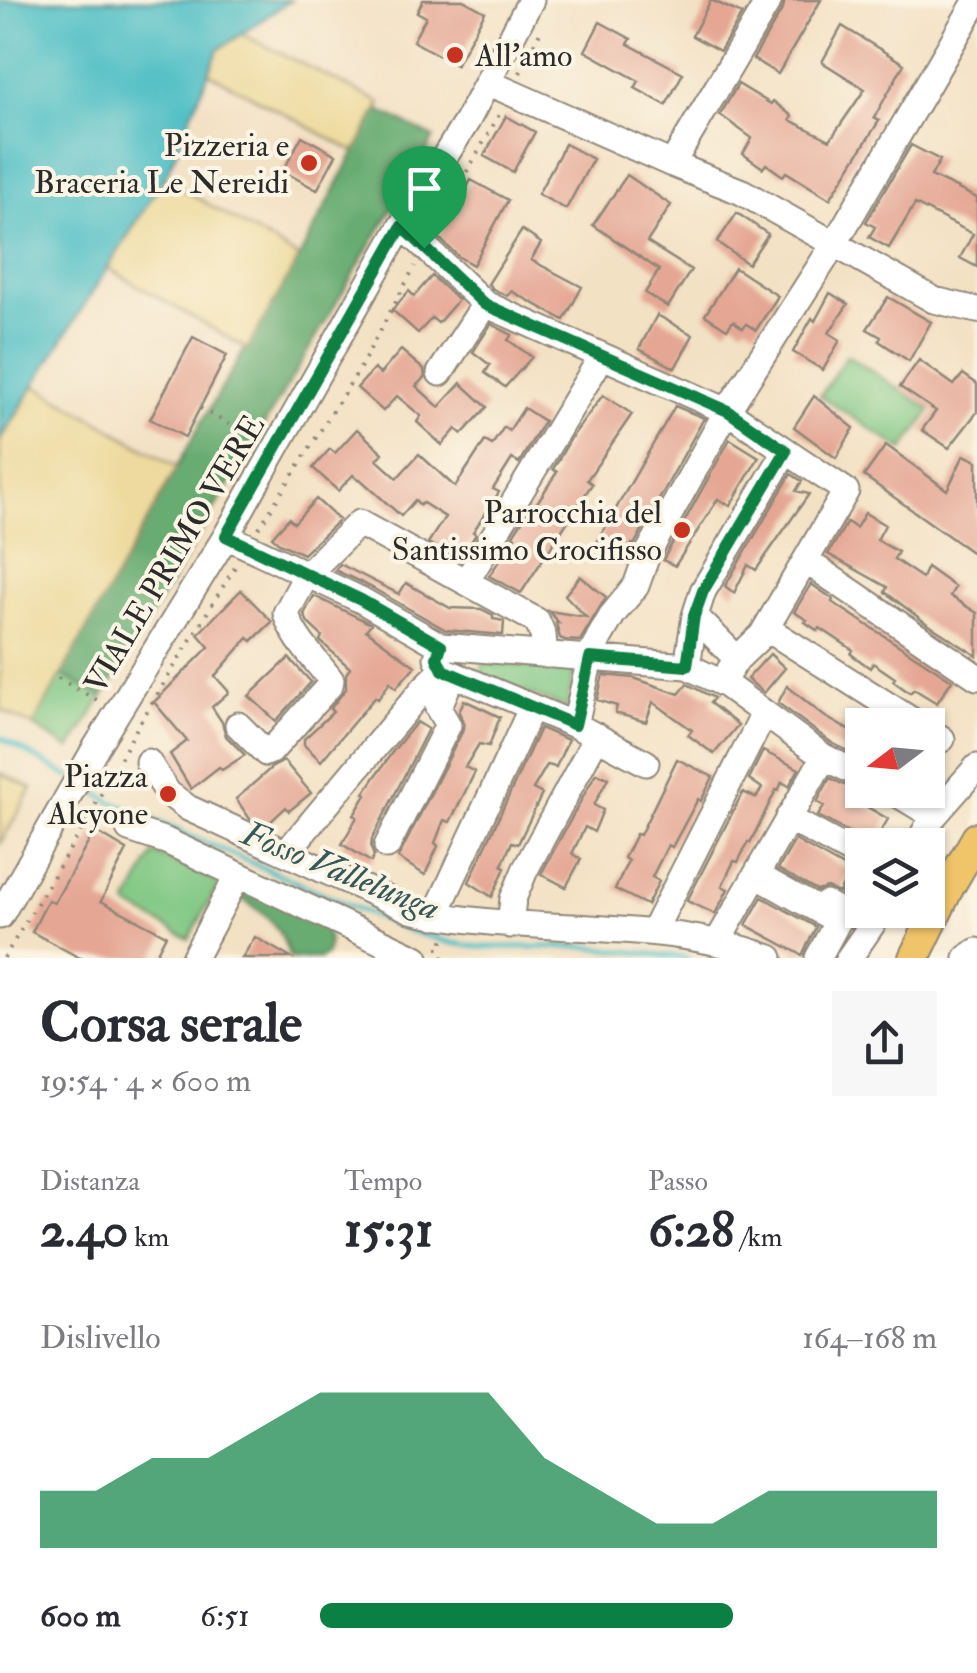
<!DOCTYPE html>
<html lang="it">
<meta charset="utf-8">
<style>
:root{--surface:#fff;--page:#f7f7f7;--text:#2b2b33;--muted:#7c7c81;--accent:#0b8043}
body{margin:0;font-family:"IM FELL Double Pica",serif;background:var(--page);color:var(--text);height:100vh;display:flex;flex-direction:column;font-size:38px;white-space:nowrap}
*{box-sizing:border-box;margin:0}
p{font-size:32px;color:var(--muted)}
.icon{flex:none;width:55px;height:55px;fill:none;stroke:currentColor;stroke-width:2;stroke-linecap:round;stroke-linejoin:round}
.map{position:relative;height:958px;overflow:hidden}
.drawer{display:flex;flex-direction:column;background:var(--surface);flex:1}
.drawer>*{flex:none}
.needle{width:65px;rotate:254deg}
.buttons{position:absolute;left:845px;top:708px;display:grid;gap:20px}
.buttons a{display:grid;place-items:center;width:100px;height:100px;border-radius:0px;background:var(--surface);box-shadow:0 2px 8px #0004;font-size:50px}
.pin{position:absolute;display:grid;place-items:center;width:85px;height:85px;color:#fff;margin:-102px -42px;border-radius:50% 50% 50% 0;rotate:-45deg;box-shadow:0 0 10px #0007}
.pin .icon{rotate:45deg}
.round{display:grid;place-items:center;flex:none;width:105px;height:105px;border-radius:0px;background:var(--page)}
.overview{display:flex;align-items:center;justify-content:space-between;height:170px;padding:0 40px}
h1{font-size:55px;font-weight:800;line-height:75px}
.metrics{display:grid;grid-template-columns:repeat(3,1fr);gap:15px;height:170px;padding:10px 40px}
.metrics div{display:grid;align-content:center}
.metrics b{font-size:50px;font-weight:800}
.metrics small{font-size:28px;font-weight:400}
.metrics p{font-size:28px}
.chart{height:280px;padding:20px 40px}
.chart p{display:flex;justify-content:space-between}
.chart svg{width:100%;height:180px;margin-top:10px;fill:var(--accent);opacity:.7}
ul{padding:0 40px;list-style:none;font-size:32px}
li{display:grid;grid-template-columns:160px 120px 1fr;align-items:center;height:75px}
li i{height:25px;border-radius:12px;background:var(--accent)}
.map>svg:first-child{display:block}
.green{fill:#81c884;stroke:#567a58;stroke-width:2.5}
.forest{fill:#68ac72;stroke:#4a6c4e;stroke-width:2.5}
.sand{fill:#eeda9e;stroke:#8c8264;stroke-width:2.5}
.water{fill:#52c0c6;stroke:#3e7678;stroke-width:2.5}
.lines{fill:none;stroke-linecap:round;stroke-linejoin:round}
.stream{stroke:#52c0c6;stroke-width:5}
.building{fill:#e5a794}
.minor-casing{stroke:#8f8678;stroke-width:29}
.major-casing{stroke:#8f8678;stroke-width:34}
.path{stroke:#8f8678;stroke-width:4;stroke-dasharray:2.5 8;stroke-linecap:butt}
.minor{stroke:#fff;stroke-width:25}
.major{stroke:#f0c469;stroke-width:30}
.route-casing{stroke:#fff;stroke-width:20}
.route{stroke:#0b8043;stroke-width:12}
.poi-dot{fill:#c8321e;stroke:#fcf5e5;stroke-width:4}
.labels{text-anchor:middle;stroke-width:8;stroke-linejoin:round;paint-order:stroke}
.poi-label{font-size:32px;fill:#2b2b2b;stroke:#fcf5e5;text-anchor:end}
.street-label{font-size:32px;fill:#2b2b2b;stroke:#fcf5e5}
.water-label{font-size:35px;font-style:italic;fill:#37585a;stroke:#fcf5e5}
</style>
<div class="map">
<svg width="977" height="958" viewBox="0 0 977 958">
<rect width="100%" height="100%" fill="#fcf5e5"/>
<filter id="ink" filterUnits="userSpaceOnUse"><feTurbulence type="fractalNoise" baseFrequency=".01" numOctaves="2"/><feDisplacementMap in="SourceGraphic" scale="20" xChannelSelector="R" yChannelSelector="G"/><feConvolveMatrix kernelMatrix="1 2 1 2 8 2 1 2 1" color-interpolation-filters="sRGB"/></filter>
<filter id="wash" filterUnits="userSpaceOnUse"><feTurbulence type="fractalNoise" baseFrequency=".0048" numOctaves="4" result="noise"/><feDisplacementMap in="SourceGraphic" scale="40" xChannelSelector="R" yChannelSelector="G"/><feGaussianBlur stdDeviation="2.25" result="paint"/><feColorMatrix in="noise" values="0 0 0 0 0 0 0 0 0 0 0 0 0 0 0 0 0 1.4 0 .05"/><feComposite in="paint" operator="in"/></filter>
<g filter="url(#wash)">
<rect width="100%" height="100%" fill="#f3e1c4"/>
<!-- green -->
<path class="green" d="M847 355 931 410 903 450 820 396Z
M483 664 575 669 567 708 481 676Z
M61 674 103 697 70 749 33 726Z
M154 853 220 882 189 939 127 905Z"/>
<!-- forest -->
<path class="forest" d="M377 109 434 138 103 697 61 674 207 413 299 258Z
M244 882 323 925 329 940 327 953 320 958H290C280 927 269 915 240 898Z"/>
<!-- sand -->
<path class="sand" d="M242 34 381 103 355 152 209 73 218 50Z
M164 178 299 258 247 349 108 268Z
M35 385 177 467 33 726 0 709V442Z
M0 773 32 788 0 844Z"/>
<!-- water -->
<path class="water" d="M0 0H291L218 50 168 171 0 440Z"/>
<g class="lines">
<!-- stream -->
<path class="stream" d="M0 737 71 778
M85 786 110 801 367 913 410 931 452 943 478 947H588L688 958"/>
</g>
<g id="blocks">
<!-- building -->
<path class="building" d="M423 0H463L485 12 456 65 413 41 426 17 417 12Z
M711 0 742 14 720 51 692 36Z
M785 0H821L778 74 753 59 783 8Z
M600 22 631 39 628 44 683 73 666 105 635 88 639 81 585 51Z
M842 26 904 64 874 118 879 121 830 199 786 172 783 176 766 164 763 168 743 154 752 138 720 115 738 84 771 104 773 101 792 116 790 120 830 140 865 89 822 62Z
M506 116 535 132 513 172 484 156Z
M302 136 336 155 317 190 283 171Z
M565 144 593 159 566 209 538 194Z
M911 145 940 160 931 176 977 198V267L960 258 973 234 915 204 889 248 869 237 875 227 866 222Z
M627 175 671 205 647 242 691 270 668 307 645 293 659 270 593 225Z
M471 180 508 200 473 265 459 257 439 238Z
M737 213 768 234 748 264 717 242Z
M522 230 541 243 531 260 582 287 564 320 511 291 508 296 494 290 488 284Z
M735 268 778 296 756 330 746 324 743 328 733 321 727 329 705 315Z
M432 276 458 300 438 323 432 318 418 333 392 310 409 291 414 296Z
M830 293 848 304 829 333 840 340 823 370 793 352 812 318 815 321Z
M888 297 931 322 909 361 879 341 881 337 867 329Z
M657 315 693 335 675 368 639 349Z
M491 324 512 335 508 340 532 357 505 387 485 373 490 365 473 352Z
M193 337 227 355 185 437 150 419Z
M401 350 424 370 425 377 416 386 439 407 461 383 487 407 462 434 456 429 442 445 417 422 421 416 397 396 383 411 357 388 374 369 380 374Z
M919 360 954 385 963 374 977 384V412L949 448 922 430 936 411 900 387Z
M603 395 632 414 587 480 592 484 521 593 489 576 515 537 513 535 531 506H535L557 472 553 469 571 438Z
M814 396 854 428 836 458 794 427Z
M675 406 704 418 634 545 632 544 626 556 598 540Z
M524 408 544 421 519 463 512 459 493 489 499 492 473 532 476 534 460 560 428 543 445 517 423 503 420 505 415 500 401 516 360 479 358 480 353 475 338 491 313 468 330 449 335 453 357 429 383 453 377 460 397 478 419 454 455 487 485 441 492 445 504 427 509 431Z
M730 439 759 457 730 506 718 499 675 566 663 560Z
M886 445 947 490 964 455 977 461V556L864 476Z
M791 474 802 481 796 491 809 494 756 570 748 565 734 593 725 586Z
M316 499 339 520 303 554 279 543 272 537 289 518 294 523Z
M865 513 885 525 877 540 898 552 894 559 922 578 927 567 955 587 950 596 977 613V656L926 623 885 592 887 587 828 554 847 522 856 528Z
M340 564 399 594 406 583 450 608 481 609 493 615V619L504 621 503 635 446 630 369 586 335 570Z
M580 576 606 597 580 641 565 640 560 638 556 623H559L549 611 586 617 565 595Z
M811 584 833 599 832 602 952 680 937 703 914 689 910 693 893 681 895 678 873 663 870 668 851 654 853 650 820 628 818 631 805 622 807 620 794 612Z
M241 590 272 622 252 641 248 638 215 676 229 692 212 707 222 722 226 736 245 755 222 770 219 767 191 789 170 754 187 741 154 702 209 647 198 634Z
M314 596 371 624 366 630 415 666 396 688 390 682 378 699 375 697 321 761 304 745V739L333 712 330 709 346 689V674L350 668 320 641 322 636 308 623 304 614Z
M770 654 785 668 764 693 747 679Z
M289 658 311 682 276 721 249 696Z
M603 675 634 678 679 694 687 684 714 698 710 703 738 725 714 754 688 735 692 730 653 702 646 722 615 713 617 706 597 700Z
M787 686 824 716 862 738V758L832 743 778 703Z
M464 700 500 717 489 746 479 744 465 767 475 772 450 822 444 820 435 843 438 846 425 875 398 858 462 732 464 724 459 712Z
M417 722 428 729 372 839 371 848 374 856 371 862 342 844 357 817 354 815 366 795 364 793 393 751Z
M540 728 568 740 556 767 547 765 533 789 542 794 518 844 512 842 502 865 505 868 492 897 469 882Z
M763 751 799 769 789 786 782 782 778 791 776 790 750 843 748 842 738 862 734 861 722 886 728 889 715 914 687 901 743 792 756 798 762 788 749 779Z
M677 759 713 777 701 801 698 799 672 847 668 845 652 877 659 881 647 905 615 889 628 861 624 858 636 834 640 835Z
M284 761 311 793 289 811 286 807 266 826 250 819 236 799 271 768Z
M596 773 608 778 594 805 603 810 594 832 585 827 572 854 581 859 566 887 541 874Z
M830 778 854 790 850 797 888 819 873 845 818 816 824 806 817 802Z
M95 831 127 850 101 901 166 935 154 958H80L32 932 48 900 54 903Z
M795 840 850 871 839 893 827 888 817 891 778 869Z
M762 897 816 927 802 955 746 925Z
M255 937 291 958H242Z"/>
</g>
</g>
<g filter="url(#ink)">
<use href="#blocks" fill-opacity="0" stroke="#8f8678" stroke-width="2.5"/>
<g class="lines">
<defs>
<path id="minor" d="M489 83 672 164 742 192 934 300 977 310
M672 164 769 0
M402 225 485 304 727 411 846 491 762 635 737 659
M440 373 485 304
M226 536 361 600 441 646 687 666 726 685 824 757 862 776
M806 561 977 677
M466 582 602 356
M695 616 703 591 786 451
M766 628 919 725
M441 646 437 658 443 670 575 725 646 763
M687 666 695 616 737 659 729 671
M238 725 266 753 271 751 330 685 331 680C316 660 292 637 286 613L307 574 359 523 537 621 543 635 545 655
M575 725 590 658 599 638 613 614 636 586 647 555 727 411 835 243 977 0
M928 730 942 739
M148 762 168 793 188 808 411 910C529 937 655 915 770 958
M891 790 934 816
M788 818 862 858
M129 829 166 841 416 958
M917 845 934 816 977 767
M387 846 448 725 438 708 453 674
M286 853 425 687 443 670
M756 875 838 921 818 958
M826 904 846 915 862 882
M0 916 96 747 226 536 402 225 467 121 531 0
M435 916 532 707
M510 925 513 899 525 870 597 736
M653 932 764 714
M718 941 824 757
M194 958 238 875
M849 958 882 910
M967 958 977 951"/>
<path id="major" d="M914 958 948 888 977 838"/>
</defs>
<!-- minor casing -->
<use href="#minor" class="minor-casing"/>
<!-- major casing -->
<use href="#major" class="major-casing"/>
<!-- path -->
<path class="path" d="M520 73 542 28
M436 227 500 113
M200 408 258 441
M259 528 360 368 415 266
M58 678 100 702
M117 769 124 774 120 781 131 787
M437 948H441L444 937
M4 958 85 824 138 726 238 562
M443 958 446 950"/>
<!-- minor -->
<use href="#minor" class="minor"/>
<!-- major -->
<use href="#major" class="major"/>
</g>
</g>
<g class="lines" filter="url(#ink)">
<defs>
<path id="route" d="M402 226 484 304 728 411 786 451 703 591 694 616 687 666 590 658 575 725 443 670 437 658 441 646 361 600 226 536Z"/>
</defs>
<!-- route casing -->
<use href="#route" class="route-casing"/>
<!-- route -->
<use href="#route" class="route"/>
</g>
<!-- markers -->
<g class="poi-dot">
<circle cx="455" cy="55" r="10"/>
<circle cx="309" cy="163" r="10"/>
<circle cx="682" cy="530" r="10"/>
<circle cx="168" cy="794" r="10"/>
</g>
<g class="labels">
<!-- poi labels -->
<g class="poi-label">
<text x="475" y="66" text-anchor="start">All'amo</text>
<text x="289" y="156">Pizzeria e<tspan x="289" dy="37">Braceria Le Nereidi</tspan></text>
<text x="662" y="523">Parrocchia del<tspan x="662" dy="37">Santissimo Crocifisso</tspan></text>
<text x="148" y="787">Piazza<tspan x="148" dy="37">Alcyone</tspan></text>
</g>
<!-- street labels -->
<g class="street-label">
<text transform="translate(174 554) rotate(-59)" y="11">VIALE PRIMO VERE</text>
</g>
<!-- water labels -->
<g class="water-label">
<text transform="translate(341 870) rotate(22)" y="12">Fosso Vallelunga</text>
</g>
</g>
</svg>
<div class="buttons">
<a><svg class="needle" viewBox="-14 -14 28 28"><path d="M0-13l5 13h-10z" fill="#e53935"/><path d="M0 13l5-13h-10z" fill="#7c7c81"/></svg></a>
<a><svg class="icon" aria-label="layers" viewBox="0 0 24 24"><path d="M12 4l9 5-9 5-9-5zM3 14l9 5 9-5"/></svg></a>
</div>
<div class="pin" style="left:424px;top:248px;background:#1e9e55"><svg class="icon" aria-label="arrive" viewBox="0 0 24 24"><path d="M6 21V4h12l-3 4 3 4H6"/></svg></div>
</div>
<section class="drawer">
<div class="overview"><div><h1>Corsa serale</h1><p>19:54 · 4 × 600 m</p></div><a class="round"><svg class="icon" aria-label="share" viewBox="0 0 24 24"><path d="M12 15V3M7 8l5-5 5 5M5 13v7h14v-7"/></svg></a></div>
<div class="metrics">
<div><p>Distanza</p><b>2.40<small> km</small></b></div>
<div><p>Tempo</p><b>15:31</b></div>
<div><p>Passo</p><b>6:28<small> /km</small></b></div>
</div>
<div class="chart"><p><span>Dislivello</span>164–168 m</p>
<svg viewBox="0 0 160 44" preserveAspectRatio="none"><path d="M0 44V30L10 30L20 22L30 22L40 14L50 6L60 6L70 6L80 6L90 22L100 30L110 38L120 38L130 30L140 30L150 30L160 30V44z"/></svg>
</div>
<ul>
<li><b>600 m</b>6:51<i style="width:67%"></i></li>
</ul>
</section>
